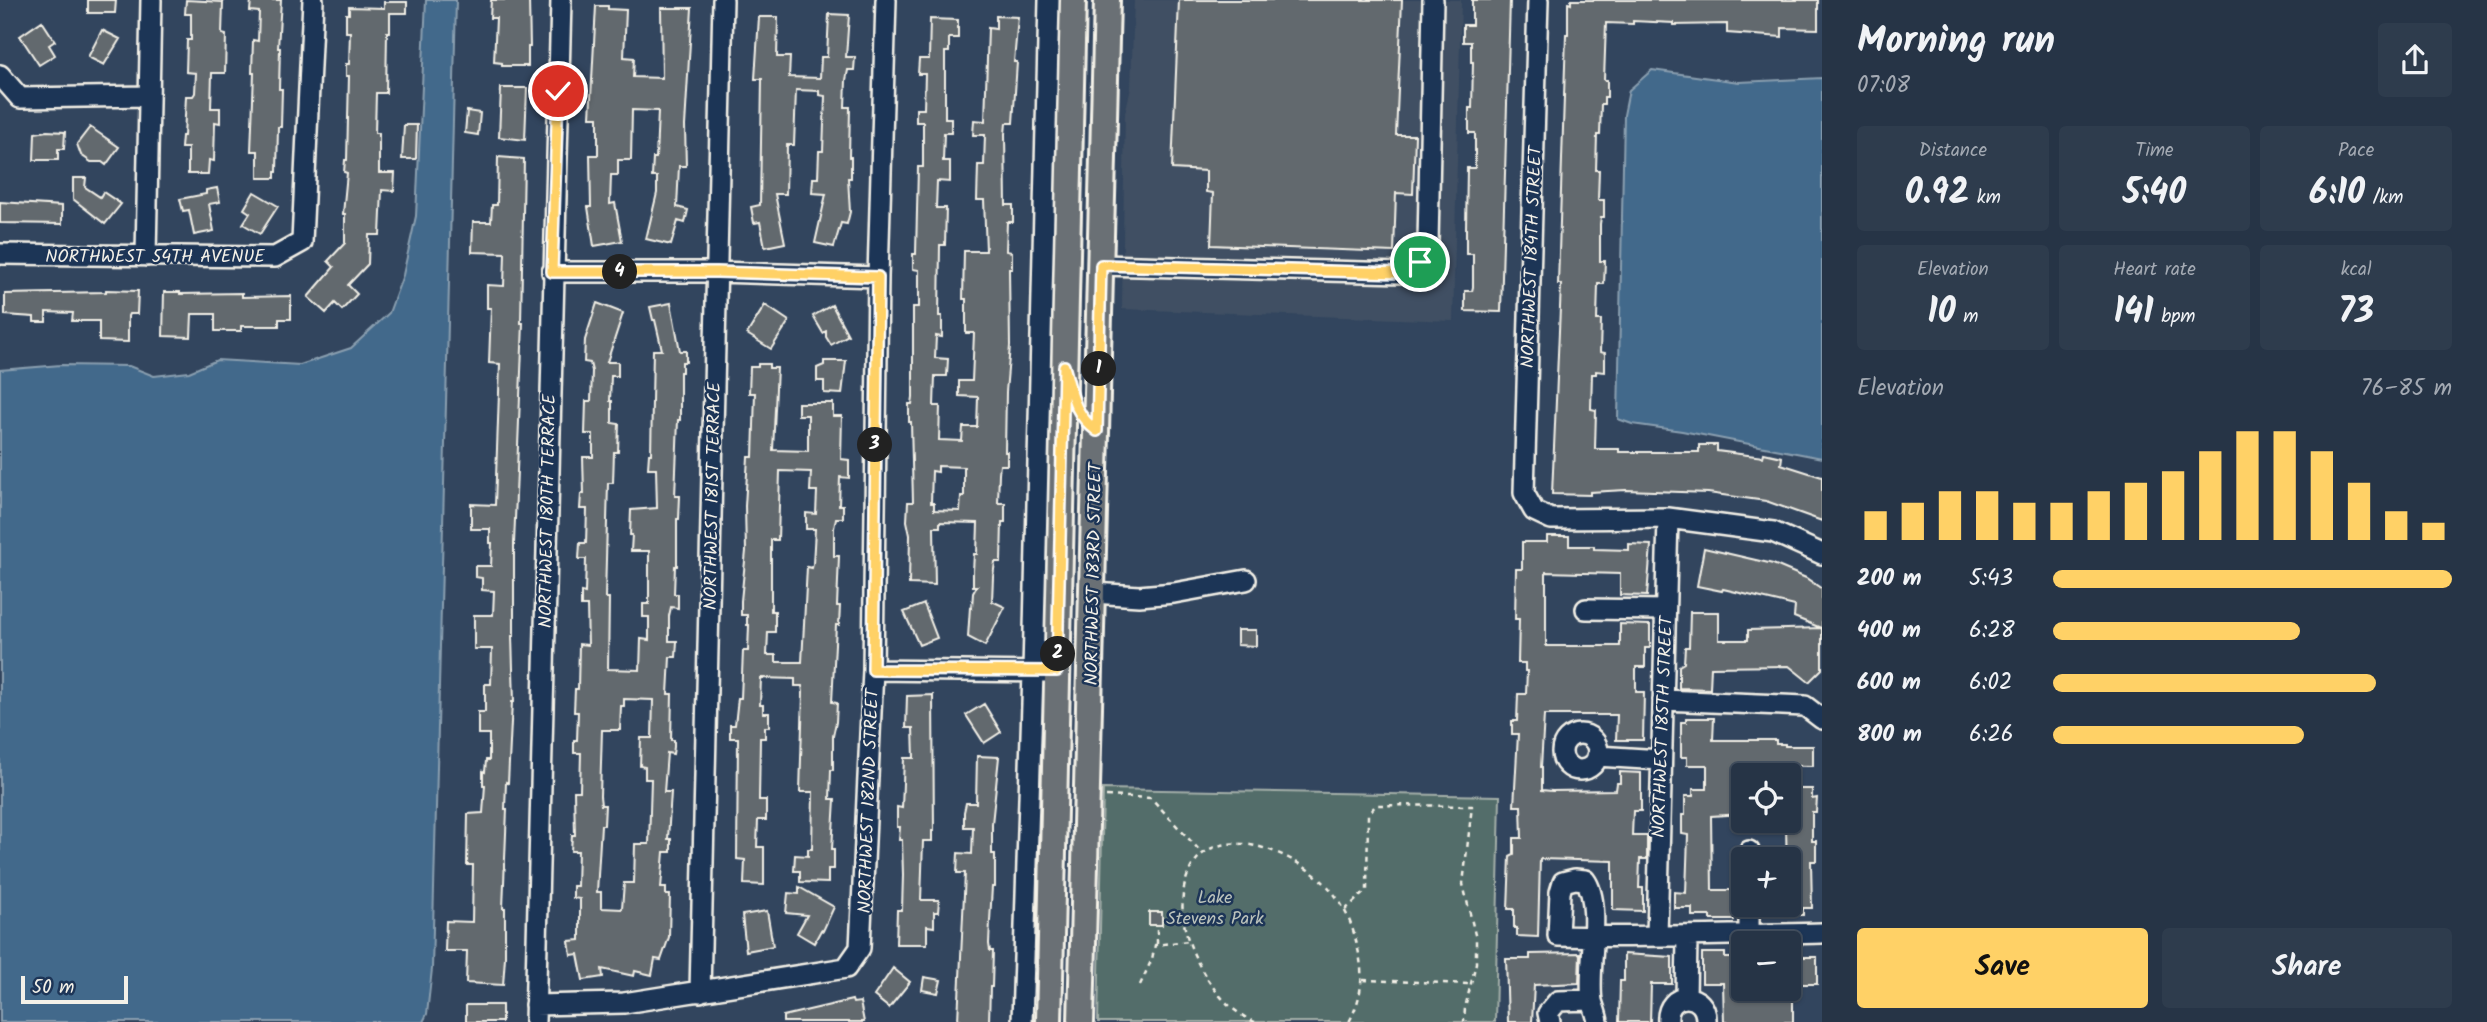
<!DOCTYPE html>
<meta charset="utf-8">
<style>
:root{--surface:#263446;--page:#2e3c4d;--text:#f1f3f6;--muted:#a4aab3;--line:#424f5f;--accent:#ffd166}
body{margin:0;font-family:Kalam,sans-serif;background:var(--page);color:var(--text);height:100vh;display:flex;flex-direction:column;font-size:26px;white-space:nowrap}
*{box-sizing:border-box;margin:0}
p{font-size:23px;color:var(--muted)}
.icon{flex:none;width:38px;height:38px;fill:none;stroke:currentColor;stroke-width:2;stroke-linecap:round;stroke-linejoin:round}
.map{position:relative;flex:1;overflow:hidden}
.details{display:flex;flex-direction:column;background:var(--surface);width:665px}
.details>*{flex:none}
.tools{position:absolute;left:1731px;top:763px;display:grid;gap:14px}
.tools a{display:grid;place-items:center;width:70px;height:70px;border-radius:7px;background:var(--surface);box-shadow:0 2px 5px #0004,0 0 0 2px var(--line);font-size:35px}
.scale{position:absolute;left:21px;bottom:18px;width:107px;box-sizing:border-box;padding-left:7px;border:4px solid #f4f1e8;border-top:0;font-size:19px;line-height:24px;white-space:nowrap;color:#f4f1e8;-webkit-text-stroke:5px #1d3557;paint-order:stroke}
.pin{position:absolute;display:grid;place-items:center;width:60px;height:60px;color:#fff;margin:-30px;border:4px solid #fff;border-radius:50%;box-shadow:0 2px 7px #0007}
.km{position:absolute;width:35px;height:35px;margin:-18px;border-radius:50%;background:#222;color:#fff;font-size:19px;line-height:35px;text-align:center}
.round{display:grid;place-items:center;flex:none;width:74px;height:74px;border-radius:7px;background:var(--page)}
.head{display:flex;align-items:center;justify-content:space-between;height:119px;padding:0 35px}
h1{font-size:38px;font-weight:600;line-height:52px}
.figures{display:grid;grid-template-columns:repeat(3,1fr);gap:10px;height:119px;padding:7px 35px}
.figures div{display:grid;align-content:center;border-radius:7px;background:var(--page);text-align:center}
.figures b{font-size:35px;font-weight:600}
.figures small{font-size:19px;font-weight:400}
.figures p{font-size:19px}
.chart{height:196px;padding:14px 35px}
.chart p{display:flex;justify-content:space-between}
.chart svg{width:100%;height:126px;margin-top:7px;stroke:var(--accent);stroke-width:6}
.action{display:flex;gap:14px;margin-top:auto;padding:14px 35px}
.action a{flex:1;height:80px;border-radius:7px;background:var(--accent);color:#111;font-size:28px;font-weight:600;line-height:80px;text-align:center}
.action a+a{background:var(--page);color:var(--text)}
ul{padding:0 35px;list-style:none;font-size:23px}
li{display:grid;grid-template-columns:112px 84px 1fr;align-items:center;height:52px}
li i{height:18px;border-radius:9px;background:var(--accent)}
main{display:flex;flex:1;min-height:0}
.map>svg:first-child{display:block}
.built{fill:#405063}
.green{fill:#536d6a;stroke:#a4afa9;stroke-width:2}
.water{fill:#43698b;stroke:#8a9fb0;stroke-width:2}
.building{fill:#62696e;stroke:#f4f1e8;stroke-width:2;fill-rule:evenodd}
.lines{fill:none;stroke-linecap:round;stroke-linejoin:round}
.minor-casing{stroke:#f4f1e8;stroke-width:24}
.major-casing{stroke:#f4f1e8;stroke-width:30}
.path{stroke:#f4f1e8;stroke-width:2.5;stroke-dasharray:5 5;stroke-linecap:butt}
.minor{stroke:#1d3557;stroke-width:19}
.major{stroke:#6a7074;stroke-width:24}
.route-casing{stroke:#fff;stroke-width:14}
.route{stroke:#ffd166;stroke-width:9}
.labels{text-anchor:middle;stroke-width:5;stroke-linejoin:round;paint-order:stroke}
.street-label{font-size:18px;fill:#f4f1e8;stroke:#1d3557}
.park-label{font-size:18px;fill:#bcc3bc;stroke:#1d3557}
</style>
<main>
<div class="map">
<svg width="1822" height="1022" viewBox="0 0 1822 1022">
<rect width="100%" height="100%" fill="#32455e"/>
<filter id="ink" filterUnits="userSpaceOnUse"><feTurbulence type="fractalNoise" baseFrequency=".0143" numOctaves="2"/><feDisplacementMap in="SourceGraphic" scale="14" xChannelSelector="R" yChannelSelector="G"/><feConvolveMatrix kernelMatrix="1 2 1 2 8 2 1 2 1" color-interpolation-filters="sRGB"/></filter>
<g filter="url(#ink)">
<!-- built -->
<path class="built" d="M1134 0H1461L1453 321 1122 309 1125 113 1131 88Z"/>
<!-- green -->
<path class="green" d="M1103 789 1500 796 1495 1022H1098Z"/>
<!-- water -->
<path class="water" d="M426 0H456L432 969 427 1014 423 1022H0V370L61 365 129 366 154 376 189 372 217 360 300 365 351 348 389 313 403 275 416 216Z
M1652 70 1739 82 1822 78V458L1682 431 1632 424 1618 419 1624 115 1629 90Z"/>
<!-- building -->
<path class="building" d="M88 0H116L115 13H88Z
M186 0 223 2 222 34 226 35 225 73H212L211 108H220V123L215 122 214 161 209 160 208 174H188V148H181L182 136H184L186 96H193L195 93 196 73 186 72 187 40H191V14H185Z
M251 0H281L278 48H280L279 89H282L281 127H278L277 172H275V178H258V151H251L254 73H252L253 40 258 41 259 12 250 11Z
M491 0H529L530 47H528V66H502V63L494 62 496 18H490Z
M1179 0H1402L1396 135H1415L1413 194 1396 193 1394 252 1211 245 1213 193 1206 192V171L1172 169Z
M1472 0H1510L1501 312 1465 311V291H1472L1473 287V254H1466V228L1467 168H1475V133H1469V108H1472L1473 62H1471V42H1463V25H1472Z
M1571 0H1818V29L1782 28V37L1727 33V24L1674 25V23L1633 21V24L1606 23 1604 80H1607V97H1604V104H1601L1600 135H1597L1596 170H1599L1598 200H1604V217H1601L1600 224V261H1605L1604 284H1598L1597 320H1601L1600 352 1605 353V372L1596 371V374H1592L1591 409 1596 410 1595 449H1619V452H1699V445H1717V451L1763 457 1764 453 1782 457 1781 464 1822 477V521L1766 501 1708 493 1626 490 1590 492V495L1552 494 1561 284H1558L1566 34H1568V3L1571 4Z
M384 2H407V13H390V32H387L386 93H376L375 133H379V173H395L394 191 382 190 380 235H369L368 264 348 285 357 294 342 310 335 303 326 313 308 297 334 267 328 261 345 243V214H343L347 173 344 172 345 160H347L349 76H346V64H349L350 32H346V14H349V7L384 8Z
M596 6H608V9L626 10 624 57 634 58 633 77 662 78 661 8H692L685 126 686 166H679L677 207 688 210 685 223 678 221 671 245 646 239 657 193V177H652L653 158H656L658 111 632 110 631 160H618V175H611L610 204 615 203 622 241 594 246 588 207H591L590 155H598V117H590Z
M829 14 849 15 846 57H855L854 70H848L846 80 845 107H850L849 157H851V178H848L850 212 847 224 841 223 834 247 815 243 826 194 812 193 813 178H818L819 151H823L825 96 819 95V91L796 90 794 145H787L786 194H775L785 243 765 247 760 222 754 223 751 207 760 205 762 79H755L759 17H778L777 57H790L789 77 820 78 821 57H827Z
M996 16 1018 17 1014 62H1017L1013 123H1006L1005 134 1006 205H1013V222H1007L1006 251 1012 252V269H1009L1010 346 1006 392 1005 452H1007V465H1000L999 473 998 503H1005V522H1002L1001 562H995L993 577 992 601 1005 607 985 646 968 637 970 607 972 608 973 593 977 586H973V571L974 554H977L978 523 940 522V527H934L935 585 909 584 910 535 907 521 908 502H913L911 422H909V404H912L913 397V307H919V270L913 269V254H916L918 167H923V122H916V109H924L925 74H918L919 59H929L930 19 958 20V38H949V52H945V118H951V133H944L943 161H950V182L937 181 936 208H946L945 245H940L939 316H942V337L936 336 935 358 948 359 947 376H935L934 406H940L939 440 962 441 963 427H977L978 397 959 396V381H972L974 333H966V299H963L964 251H986L984 200H977L978 165H984L985 135H973L974 120 985 121 988 28 996 29ZM938 466 964 467V496H961L960 511 934 510V503H931L932 471 938 472Z
M42 21 55 41 49 45 55 55 39 65 20 36Z
M102 30 120 39 104 65 88 57Z
M501 88H527L525 140 499 137Z
M467 111 480 113 478 135 465 133Z
M404 125H417L416 159H402Z
M90 127 119 147 106 165 102 162H91L81 155 77 144Z
M47 131 65 132 64 149H58V160H34L35 133Z
M498 157 524 159 521 323H523L514 544V636H512L514 702H512L508 783 506 782 505 809H507L503 908H505V957L503 985 466 983 467 951H445L446 921 472 922 473 865H467L468 814 483 813 485 785H483V771L485 772 486 760H489V734H478V712H485V684H491L492 649H474V615H493L494 591 482 590V578L475 577V566H491L492 543H490V529H471V504L495 505 500 364 489 363 491 308H487V285L504 286 505 253 472 252 473 222H491L492 205H497Z
M73 178H86L85 187 100 197 103 192 121 204 105 224 73 199Z
M217 188 220 202 209 204 214 231 194 235 189 210 183 211 180 199 206 194V190Z
M254 192 278 206 260 234 243 224 250 213 244 209Z
M0 202 62 206V224L0 223Z
M106 290 138 291 137 314H129L128 316V342L99 341V321H72L73 313 46 312V322H34V317L5 315V294L106 292Z
M164 292H180V294L242 293V297L291 296V319H279V326H241V331H215V314H192L191 337 163 336Z
M597 303 623 313 607 362H618V376H611L610 401H612V423L619 424 618 452H614L613 483H608L605 598H609L608 669 640 670 641 639 649 640V617H643V604H649V551H631L632 535H630L631 510 657 508 656 468H648L649 454H651L653 350H662L655 320H653L650 307 671 303 680 351H686V362H682V372H680V420H678L675 496H680L679 519H677V566H675L674 594H678V608L671 607 669 616V641H677L676 657H670L668 694H672L671 740H674V747L673 754 667 753 664 792H671L668 839H671V852H664L661 888H666V895H670L669 937 661 960 655 959 652 975 635 971 634 976 602 969 603 977 583 980 578 954 571 955 569 941 580 940V899L573 898V886H577L578 851H571L572 835H575L574 791H580L581 753H574V740H577L578 712H574L575 689H578L579 644 588 645 587 606H581V592L585 593 586 559H579L580 543H586L587 509H580L581 494H584L583 457H593V434H585L586 401H591L592 371 590 363 584 362 585 340ZM624 699 653 700 652 738H641L640 766 645 767V779H651L649 844H635L634 883H624L622 909 601 908V892H597L601 825H604L605 805H601L600 796 602 730H620L621 706H624Z
M765 305 789 321 771 349 747 334Z
M832 305 848 335 831 345 826 337V331L823 333 813 316Z
M824 361H846L842 394 824 393V381H817V368L824 365Z
M758 364H769V368H777L773 450 808 451V415H798V403H833V416H842L841 459 849 460V478L840 477 839 505H843V518H836L834 528V556H839L837 606H840L839 625H836L832 702 837 703 836 722 833 736V770H831L830 799H835L832 849H834V869H828V883L800 882V871H794L795 855 808 856V849H812L813 792H800L803 692 802 686H795V679L761 678 760 705H763V713H769V727H765V738H760L759 800H766V820H758L757 847H764V885L744 884 745 860 737 859 738 738H730V725H735L738 698H741L743 651H748L749 625H747V615H741V601L746 551 745 506 748 457H753L755 393H749L750 367H758ZM780 471 811 472 810 491H817L816 514 806 513V529H815L813 564 812 568 807 567 802 662H776V655H767L768 632H775V611H771V540H778Z
M1547 536H1569V546H1594V549L1629 550V544L1651 545 1647 596 1620 595V574L1546 572V646H1620V624L1650 625V648H1645V667H1636V692H1644L1643 740H1616L1617 715H1544L1541 767H1542V790L1552 791 1616 790 1617 783H1620V772L1641 773V811H1633L1632 836H1647V859H1640L1639 888H1643V911L1613 910V861L1540 859 1538 937 1517 936V928H1514V909H1508L1510 856 1514 854V838H1522L1521 806H1514L1518 734H1512V721H1517L1518 694H1526L1527 671H1525V663H1518L1519 619H1515L1516 569H1522V542H1547Z
M1704 548 1773 564 1806 578 1822 589V669L1809 682 1789 666 1711 667 1710 689 1679 688V666L1684 663 1685 647H1689L1690 612H1719V640H1748V630L1821 628 1794 617 1795 606 1723 589 1722 591 1697 586Z
M924 604 937 638 919 645 904 612Z
M1237 630H1256V646L1237 645Z
M933 695 934 831H932V841H923L921 900H939L938 912H934V927L927 926V944H896L897 910H902L903 875 902 840H899L900 827H897V807L902 808 904 758H914L913 728H906L907 696Z
M984 704 1001 732 984 743 966 715Z
M1686 718H1714L1713 740H1776V744H1785V746H1813V766L1761 765V771H1743V814L1711 816 1712 890H1734V920H1711V916H1692V908H1674V892L1686 893 1688 835 1682 834V815H1685V796H1693V789H1707V765H1687V757H1681V722H1686Z
M977 756 999 757 992 824V854H995V887H992L990 921 989 944 990 951H993L992 987H990L989 1022H966L958 1020 965 873H957L958 853 972 854 973 827H964V812L966 803H976Z
M1792 789H1812V799L1817 798 1816 812H1812V841H1816V861H1811L1812 908H1803V915H1788L1786 826H1790V816L1792 817Z
M799 887 834 907 823 931 821 930 814 943 797 933 807 915 786 913 788 893 799 894Z
M767 911 773 946 746 951 742 915Z
M1149 912H1162V925H1149Z
M1580 953 1579 983 1534 985 1532 1022H1508L1506 959H1530V954Z
M1702 953H1725V958H1743V989L1775 992 1776 989H1793V1022H1724L1723 983H1702Z
M1624 954 1672 957V984H1651L1650 1022H1619L1620 981H1624Z
M1788 957H1817V984H1788Z
M893 968 910 982 889 1008 874 996Z
M924 977 941 980 938 993 922 990Z
M852 1000 853 1003 860 1002 864 1022H783V1016Z
M466 1005H502V1022H466Z"/>
<g class="lines">
<defs>
<path id="minor" d="M1538 0 1524 493 1534 511 1551 519 1668 518 1773 532 1822 554
M0 75 20 98 149 96
M0 254 275 257 302 242 313 0
M146 256 151 0
M1101 265 1402 273 1420 262 1428 243 1433 0
M552 272H717L878 277
M1093 593 1139 596 1174 593 1246 580
M1586 609 1665 610
M873 670 1047 672
M1663 700 1805 706 1822 719
M1562 752a18 18 0 1 1 36 0a18 18 0 1 1-36 0Z
M1597 756 1661 760
M1749 851V859
M1749 905V935
M1657 936 1668 518
M700 992 723 0
M1686 998 1687 937
M535 1005 624 1003 846 968 860 948 873 670 878 277 886 0
M535 1022 561 0
M1022 1022 1033 672 1049 0
M1550 1022 1548 1013 1558 1001 1592 1000
M1598 1022C1597 1015 1594 1008 1592 1001 1587 969 1603 904 1585 880L1575 879 1563 882 1560 892 1558 936C1646 938 1734 935 1822 933
M1668 1022C1665 990 1708 990 1706 1022"/>
<path id="major" d="M1049 1022 1073 0
M1081 1022 1107 0"/>
</defs>
<!-- minor casing -->
<use href="#minor" class="minor-casing"/>
<!-- major casing -->
<use href="#major" class="major-casing"/>
<!-- path -->
<path class="path" d="M1106 796 1151 798 1201 852
M1345 910 1367 890 1368 814 1376 805 1472 806 1463 884 1476 939V963L1465 1008 1464 1022
M1157 929V944
M1363 980 1471 984
M1140 985 1152 959 1155 945 1188 941
M1255 1022C1224 1010 1200 973 1189 942 1182 923 1180 899 1186 880 1206 813 1298 852 1330 889 1343 904 1351 921 1356 941 1364 971 1364 994 1349 1022"/>
<!-- minor -->
<use href="#minor" class="minor"/>
<!-- major -->
<use href="#major" class="major"/>
</g>
</g>
<g class="lines" filter="url(#ink)">
<defs>
<path id="route" d="M558 91 552 272H717L878 277 873 670 1057 671 1064 366C1072 393 1073 414 1097 431L1101 265 1402 273 1420 262"/>
</defs>
<!-- route casing -->
<use href="#route" class="route-casing"/>
<!-- route -->
<use href="#route" class="route"/>
</g>
<g class="labels">
<!-- street labels -->
<g class="street-label">
<text x="155" y="262">NORTHWEST 54TH AVENUE</text>
<text transform="translate(1531 257) rotate(-88)" y="6">NORTHWEST 184TH STREET</text>
<text transform="translate(712 496) rotate(-89)" y="6">NORTHWEST 181ST TERRACE</text>
<text transform="translate(547 511) rotate(-89)" y="6">NORTHWEST 180TH TERRACE</text>
<text transform="translate(1093 574) rotate(-89)" y="6">NORTHWEST 183RD STREET</text>
<text transform="translate(1662 727) rotate(-88)" y="6">NORTHWEST 185TH STREET</text>
<text transform="translate(868 801) rotate(-88)" y="6">NORTHWEST 182ND STREET</text>
</g>
<!-- park labels -->
<g class="park-label">
<text x="1215" y="903">Lake<tspan x="1215" dy="21">Stevens Park</tspan></text>
</g>
</g>
</svg>
<div class="tools">
<a><svg class="icon" aria-label="locate" viewBox="0 0 24 24"><circle cx="12" cy="12" r="6"/><path d="M12 2v4M12 18v4M2 12h4M18 12h4"/></svg></a>
<a>+</a>
<a>−</a>
</div>
<div class="scale">50 m</div>
<div class="pin" style="left:1420px;top:262px;background:#1e9e55"><svg class="icon" aria-label="arrive" viewBox="0 0 24 24"><path d="M6 21V4h12l-3 4 3 4H6"/></svg></div>
<div class="pin" style="left:558px;top:91px;background:#d93025"><svg class="icon" aria-label="check" viewBox="0 0 24 24"><path d="M5 12l5 5 9-10"/></svg></div>
<b class="km" style="left:1099px;top:369px">1</b>
<b class="km" style="left:1058px;top:654px">2</b>
<b class="km" style="left:875px;top:445px">3</b>
<b class="km" style="left:620px;top:272px">4</b>
</div>
<section class="details">
<div class="head"><div><h1>Morning run</h1><p>07:08</p></div><a class="round"><svg class="icon" aria-label="share" viewBox="0 0 24 24"><path d="M12 15V3M7 8l5-5 5 5M5 13v7h14v-7"/></svg></a></div>
<div class="figures">
<div><p>Distance</p><b>0.92<small> km</small></b></div>
<div><p>Time</p><b>5:40</b></div>
<div><p>Pace</p><b>6:10<small> /km</small></b></div>
</div>
<div class="figures">
<div><p>Elevation</p><b>10<small> m</small></b></div>
<div><p>Heart rate</p><b>141<small> bpm</small></b></div>
<div><p>kcal</p><b>73</b></div>
</div>
<div class="chart"><p><span>Elevation</span>76–85 m</p>
<svg viewBox="0 0 160 44" preserveAspectRatio="none"><path d="M5 44V34M15 44V31M25 44V27M35 44V27M45 44V31M55 44V31M65 44V27M75 44V24M85 44V20M95 44V13M105 44V6M115 44V6M125 44V13M135 44V24M145 44V34M155 44V38"/></svg>
</div>
<ul>
<li><b>200 m</b>5:43<i style="width:100%"></i></li>
<li><b>400 m</b>6:28<i style="width:62%"></i></li>
<li><b>600 m</b>6:02<i style="width:81%"></i></li>
<li><b>800 m</b>6:26<i style="width:63%"></i></li>
</ul>
<div class="action"><a>Save</a><a>Share</a></div>
</section>
</main>
